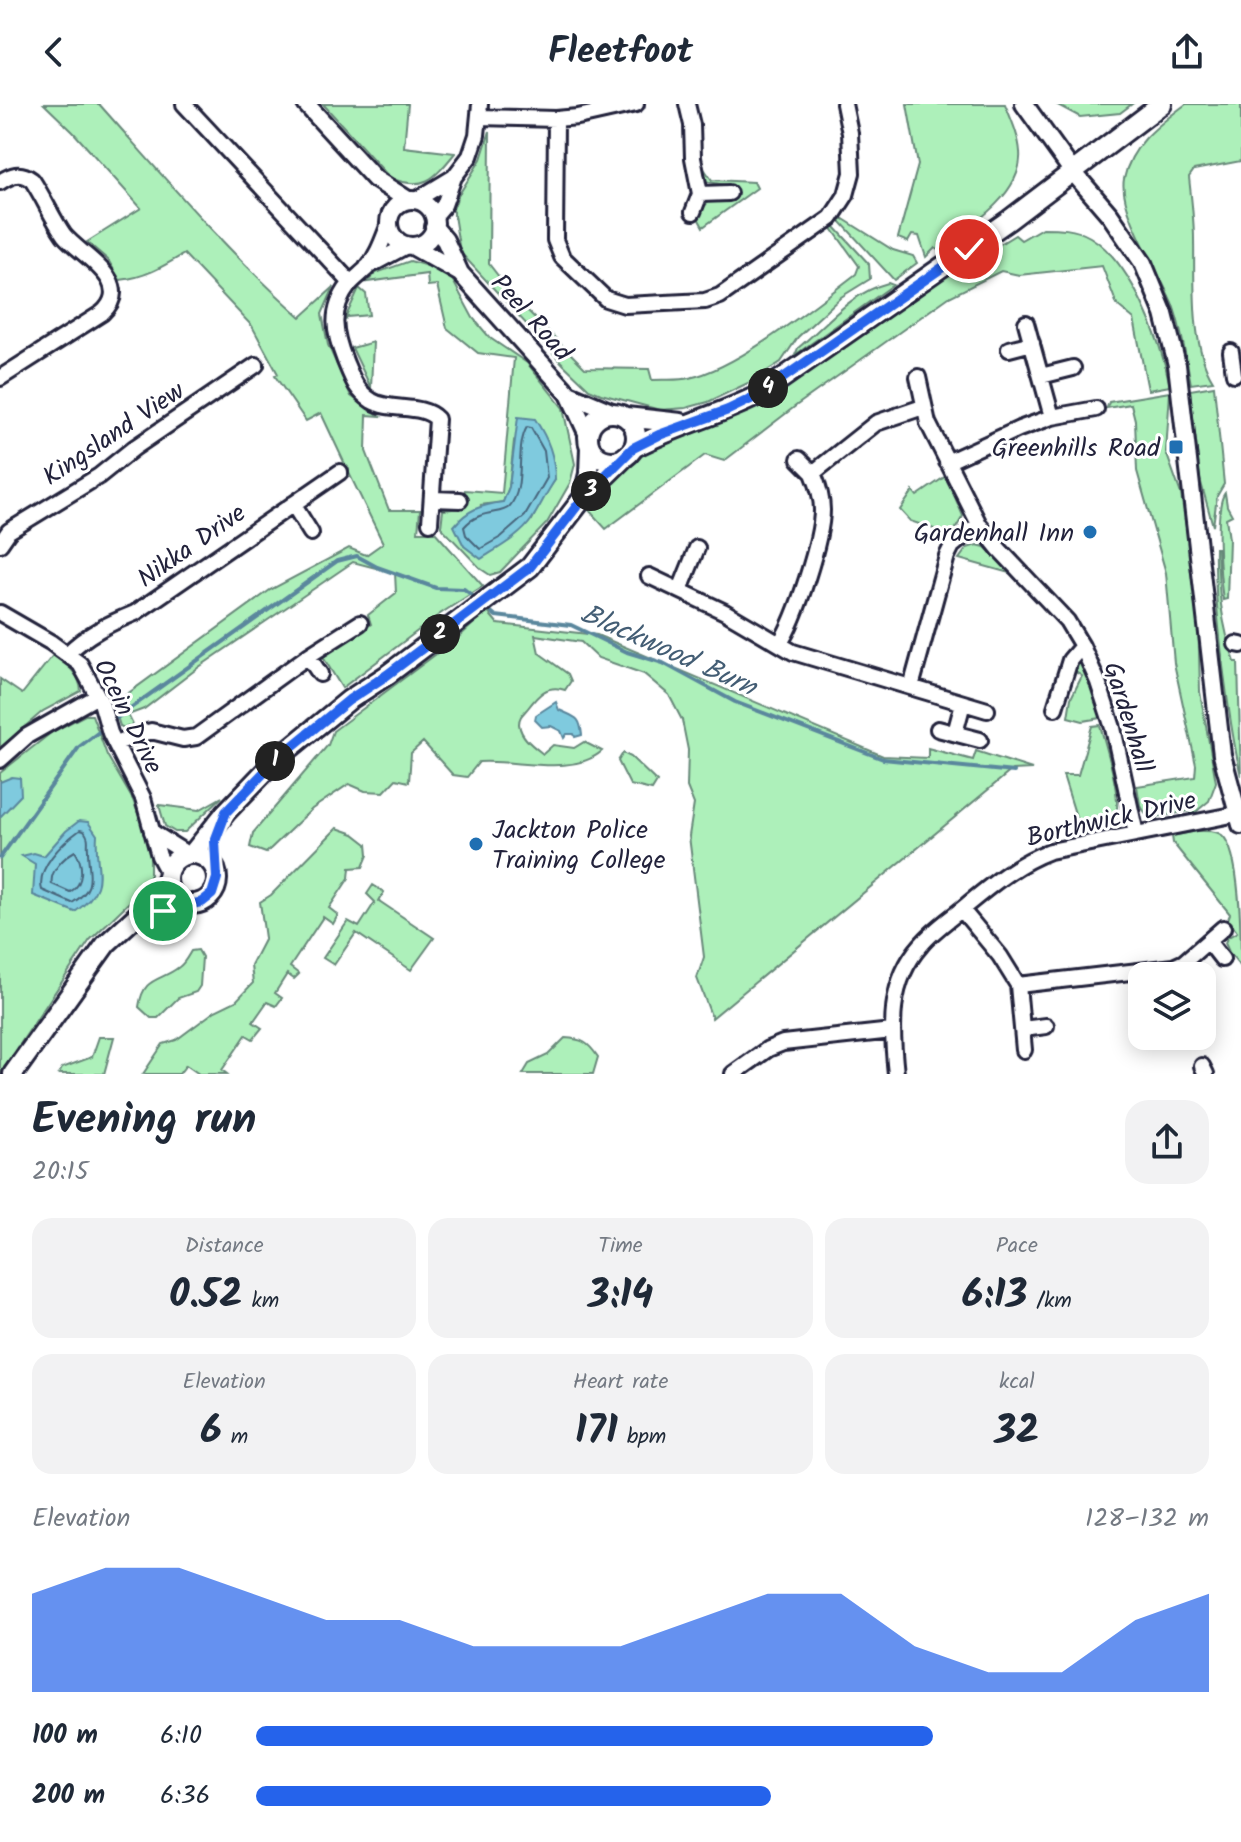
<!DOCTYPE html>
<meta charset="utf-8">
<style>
:root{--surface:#fff;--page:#f2f2f3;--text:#1f2937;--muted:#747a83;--accent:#2563eb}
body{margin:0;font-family:Kalam,sans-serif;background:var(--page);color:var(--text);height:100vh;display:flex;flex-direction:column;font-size:30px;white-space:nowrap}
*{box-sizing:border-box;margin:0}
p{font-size:26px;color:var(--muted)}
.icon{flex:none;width:44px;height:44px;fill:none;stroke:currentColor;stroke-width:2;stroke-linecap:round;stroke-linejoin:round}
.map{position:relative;height:970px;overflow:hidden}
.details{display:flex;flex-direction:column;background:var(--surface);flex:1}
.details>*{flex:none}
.fabs{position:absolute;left:1128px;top:858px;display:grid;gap:16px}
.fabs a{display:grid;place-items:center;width:88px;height:88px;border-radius:16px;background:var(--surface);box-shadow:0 4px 20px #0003;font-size:40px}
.pin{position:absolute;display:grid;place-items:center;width:68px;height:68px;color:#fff;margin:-34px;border:4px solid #fff;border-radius:50%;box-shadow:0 2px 8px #0007}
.km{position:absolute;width:40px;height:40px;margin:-20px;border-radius:50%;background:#222;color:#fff;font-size:22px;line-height:40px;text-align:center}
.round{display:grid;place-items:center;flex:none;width:84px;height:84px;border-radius:24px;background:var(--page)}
.overview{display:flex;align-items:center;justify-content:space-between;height:136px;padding:0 32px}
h1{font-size:44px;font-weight:700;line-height:60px}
.figures{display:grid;grid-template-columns:repeat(3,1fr);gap:12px;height:136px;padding:8px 32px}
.figures div{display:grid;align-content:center;border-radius:20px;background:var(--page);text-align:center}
.figures b{font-size:40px;font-weight:700}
.figures small{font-size:22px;font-weight:400}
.figures p{font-size:22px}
.chart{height:224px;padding:16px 32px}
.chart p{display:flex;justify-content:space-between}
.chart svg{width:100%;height:144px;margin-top:8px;fill:var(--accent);opacity:.7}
ul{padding:0 32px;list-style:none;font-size:26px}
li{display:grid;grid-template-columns:128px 96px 1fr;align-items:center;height:60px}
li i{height:20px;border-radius:10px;background:var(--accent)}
header{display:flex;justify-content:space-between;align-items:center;height:104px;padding:0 32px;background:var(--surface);font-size:36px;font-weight:700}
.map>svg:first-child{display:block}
.green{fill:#adf0ba;stroke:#68897a;stroke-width:2;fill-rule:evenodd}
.water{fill:#7fcade;stroke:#5a879d;stroke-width:2}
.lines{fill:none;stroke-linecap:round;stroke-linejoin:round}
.shore{stroke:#47657c;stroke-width:2}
.stream{stroke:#5a879d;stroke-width:4}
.minor-casing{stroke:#22223b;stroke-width:20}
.tertiary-casing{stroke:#22223b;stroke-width:22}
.secondary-casing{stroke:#22223b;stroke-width:24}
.minor{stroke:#fff;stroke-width:14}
.tertiary{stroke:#fff;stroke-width:16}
.secondary{stroke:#fff;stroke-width:18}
.route-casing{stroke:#fff;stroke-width:16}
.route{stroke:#2563eb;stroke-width:10}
.poi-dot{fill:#1f6fb2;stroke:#fff;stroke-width:3}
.labels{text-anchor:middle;stroke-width:6;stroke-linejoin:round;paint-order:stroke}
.street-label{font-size:26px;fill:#22223b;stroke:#fff}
.poi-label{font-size:26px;fill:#22223b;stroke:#fff;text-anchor:end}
.water-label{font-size:28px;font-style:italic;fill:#435d74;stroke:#fff}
</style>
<header><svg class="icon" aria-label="back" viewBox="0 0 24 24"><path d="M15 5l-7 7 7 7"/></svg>Fleetfoot<svg class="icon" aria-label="share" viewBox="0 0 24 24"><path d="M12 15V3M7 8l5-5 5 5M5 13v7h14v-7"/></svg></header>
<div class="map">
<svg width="1241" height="970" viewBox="0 0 1241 970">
<rect width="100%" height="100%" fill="#fff"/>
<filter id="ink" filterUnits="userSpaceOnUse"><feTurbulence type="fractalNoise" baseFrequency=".0125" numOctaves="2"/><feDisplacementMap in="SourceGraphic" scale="16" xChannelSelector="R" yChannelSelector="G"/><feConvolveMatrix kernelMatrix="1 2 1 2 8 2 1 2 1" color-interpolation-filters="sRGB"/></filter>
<g filter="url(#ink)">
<!-- green -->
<path class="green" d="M44 0H99C164 73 228 149 301 213L334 183 322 210 328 241 351 292 380 312 367 311 366 347 389 406H420L418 428H435L483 482 440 510 342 584 323 553 371 520 368 511 396 489 395 469 353 458 199 563 144 605 128 611 133 621 124 624 120 622 112 597 123 593 270 486 349 444 366 451 383 439 349 369 347 370 341 361 344 358 321 309 306 317 275 272 278 270 252 222 184 150C162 163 146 173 120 176L108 156 87 138 141 104 73 28Z
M323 0H408L404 43 455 49C433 76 424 87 390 74Z
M907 0H1005C1011 15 1019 32 1020 48 1024 90 967 125 938 146L935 144 926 153 919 132 912 131 908 138 898 134 918 61Z
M1056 0H1132L1120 9 1080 13Z
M1186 0H1241V57L1194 66 1189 73C1191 93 1194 115 1194 135 1195 178 1190 241 1213 277L1191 280C1186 254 1182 226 1173 201 1161 171 1118 105 1124 75 1131 40 1160 20 1186 0Z
M490 27 489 160 517 196 585 264 649 265 652 276C664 275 678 277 689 274 738 264 815 201 856 170L859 162 831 123 834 122 869 160 870 175 841 193 798 233 781 258 748 279 708 298 686 304 660 306 601 290 589 285 564 261 460 148 453 105 458 92 481 55Z
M705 66 712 76 754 78 757 84 703 123 697 112C707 96 713 93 731 93V82L704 77 701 69Z
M842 114 893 146 913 152 917 159 894 176 840 117Z
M1042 124C1058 124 1075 124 1090 133 1132 158 1161 237 1170 282L1148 286 1134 215 1117 201 1102 162 1019 171 1001 167 949 193 797 301 724 357 705 351 606 425 587 404 620 368 647 346 670 335 736 312 797 277 907 197 1015 131 1021 136Z
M410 157 431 163 452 175 473 214 490 234 527 259 563 304 575 360 570 379 547 419 500 468 490 471 481 465 441 423 443 406 461 404 465 386 502 389 514 254 478 249 447 224 437 181 428 182 427 170 367 178 376 169ZM514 337 555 376 541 397 532 416 480 401 503 398 509 383Z
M888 179 893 181 795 251 798 244C827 220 850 189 888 179Z
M359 184 366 190 369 211 347 213 343 219Z
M373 238 371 284 352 244Z
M1214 282 1224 380 1217 392 1213 422 1200 375 1190 286Z
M1170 288 1166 348 1181 390 1187 430 1191 433 1198 506 1200 588 1216 678 1209 697 1192 711 1189 707 1156 713 1147 711 1140 701 1137 682 1195 673 1196 661 1174 559 1166 469 1137 367 1135 316 1131 300 1107 304 1109 298Z
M946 372 963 412 952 431 910 417 900 406 913 387 917 392Z
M1225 389 1227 402 1232 411 1226 414 1229 435 1227 495 1223 496C1220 475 1214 402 1225 389Z
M977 441 985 443 1013 470 959 455 967 444Z
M1215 444H1217C1218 483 1221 520 1235 558H1238L1241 672C1232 635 1228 599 1223 562 1219 522 1214 484 1215 444Z
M487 507 498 520 597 531 883 652 928 654V644L973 656 976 647 1032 665 1012 666 712 914 697 874 704 853 689 732 694 700 687 683 688 646 682 616 669 591 644 570 598 554 581 538 535 531 539 549 568 570 571 577 565 586C547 580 538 591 528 604 524 609 519 612 519 620 521 634 533 642 543 650L553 641 574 644 584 638 602 647C573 673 515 655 479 658L467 673 453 671 423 638 411 649 409 678 396 675 384 688 365 687 349 680 312 705 266 749 250 743 253 729 328 641 333 627 459 533Z
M54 550C66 560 80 570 81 587L43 607 0 644V575L22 590Z
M1077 559H1080L1087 569 1101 614 1083 617 1068 613 1071 594 1082 572 1074 567Z
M85 611H92L107 651 133 696 150 742V778L90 836 0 970V669L52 628Z
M1100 621C1105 640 1127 707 1112 721 1105 728 1091 727 1081 729L1063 671H1078L1092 622Z
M623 649 631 653 657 678 652 686 630 681 618 657Z
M222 693 185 728H175L165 722 159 701 199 706Z
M337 724 354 730 367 740 368 751 363 763 350 764 349 774 329 804 338 811 333 820 323 813 290 863 299 870 294 875 287 870 275 889 282 894 276 902 267 898 253 918 262 924 253 935 246 931 222 966 227 970H199L186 961 179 970H143L163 940 176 936 215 907 236 897 253 879 251 861 265 834 260 798 271 791Z
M1197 727C1206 727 1214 726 1222 731 1241 748 1241 832 1241 863L1229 848 1225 839 1227 834 1237 828 1228 815 1230 810 1173 739 1172 732Z
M373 781 384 788 379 797 434 834 411 866 356 829 334 861 323 854 348 817 359 823 375 798 367 790Z
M198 846 202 853 200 882 196 888 178 894 158 914H151L139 903C143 872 160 878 179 863 184 860 188 852 191 847Z
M99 933H114L104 970H59L62 964 92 953Z
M565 934C582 935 588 938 598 953L593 970H523L529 960 548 951Z"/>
<!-- water -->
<path class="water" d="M518 313 535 315C548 335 555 352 555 376 546 389 540 403 532 415 521 432 498 444 481 455L464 442 454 422C468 405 482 401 503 398L509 383Z
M556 598 559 606C577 614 580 613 582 631L575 633 574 630H567L564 634 561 627 551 622 542 623 535 616 536 611Z
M12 673 20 674 21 691 0 713V678Z
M79 717 88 718 97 731C94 768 112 781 75 808L33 791 35 760 22 752 34 749 44 752 66 727Z"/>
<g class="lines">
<!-- shore -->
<path class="shore" d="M527 323 531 324 544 347 547 374 525 412 501 433 480 445 466 431 464 423C479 405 501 411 509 403 527 383 514 345 527 323Z
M80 726 84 727C90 735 87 737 88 746 88 770 98 784 72 799L42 786C36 764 62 739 80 726Z
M75 747C83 759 85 780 70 788L52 780C49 768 64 753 75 747Z"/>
<!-- stream -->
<path class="stream" d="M485 503 496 512 571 521 627 548 663 559 735 598 883 655 1014 668
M111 618 337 457 357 452 377 463 436 484 464 485 479 497
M0 754 79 643 104 624"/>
<defs>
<path id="minor" d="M184 0 351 179
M687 0 692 21 693 54 700 90 693 108
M479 13 556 15 578 13 636 0
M556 15 555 136 562 153 606 195 625 201 705 197 720 192 831 114 846 91 852 69 850 29 844 0
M0 78C11 71 20 67 32 76 44 94 52 114 64 131 81 152 136 178 102 209L0 274
M700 90 729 89
M416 96 454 73
M434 113 444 101 454 73 470 52 477 31 480 0
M389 120C383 135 378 151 367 164 361 170 354 175 349 181 329 207 334 229 345 257 352 274 356 287 372 297 391 308 422 299 437 315L430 419
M367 163 408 141
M1026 219 1052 313
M1009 245 1032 239
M1231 248 1234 270
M1041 272 1073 264
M918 273 928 319 979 420 999 445 1067 517 1082 542 1098 578 1113 624 1136 730
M799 355 813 369
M947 358 1019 325 1052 313 1096 305
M433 395 460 396
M293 400 311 429
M0 440 9 427 99 372 134 344 256 261
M649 472 725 508 793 548 987 606
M680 486 697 444
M0 509 50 538 80 560 101 598 110 629 143 694 159 752 167 767
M780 539C796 515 822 435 822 406 822 394 818 381 813 369L876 319 923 303
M1236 540 1241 541
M67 550C87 530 110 519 135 509L340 368
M308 552 320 570
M911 583 947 452 952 442 979 420
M1055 604 1070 556 1082 542
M938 625 980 636
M955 629 963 599
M116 639 151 627 183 635 196 633 308 552 360 519
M0 656 27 632 96 593
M152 728 187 750
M962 806 1000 852 1018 881 1024 946
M1208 837 1222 855
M1018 881 1173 863 1184 858 1223 824
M1023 925 1046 922
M1202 962 1206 970
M733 970 768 945 783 939 892 927
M896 970C891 924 888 878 921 841 934 825 953 813 968 800 995 778 1018 759 1050 747L1237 710"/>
<path id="tertiary" d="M306 0 375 75 408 96
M1024 0 1073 68 1110 111 1143 159 1164 210 1177 261 1222 651 1241 721
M389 119a23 23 0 1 1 46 0a23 23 0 1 1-46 0Z
M434 123 445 136 460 169 569 290 588 331
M412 142 460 169
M569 290 614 309"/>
<path id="secondary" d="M588 333a24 24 0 1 1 48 0a24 24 0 1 1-48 0Z
M626 313 681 319
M633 344C673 323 716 312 757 292L1009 116 1162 0
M583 394 589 370 590 343
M193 749 226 708 278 654 349 596 387 571 530 463 583 394 626 352
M167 775a25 25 0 1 1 50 0a25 25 0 1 1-50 0Z
M13 970 106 840 156 794 166 775"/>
</defs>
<!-- minor casing -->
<use href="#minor" class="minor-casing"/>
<!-- tertiary casing -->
<use href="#tertiary" class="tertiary-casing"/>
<!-- secondary casing -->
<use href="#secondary" class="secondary-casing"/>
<!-- minor -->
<use href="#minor" class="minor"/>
<!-- tertiary -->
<use href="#tertiary" class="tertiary"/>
<!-- secondary -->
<use href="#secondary" class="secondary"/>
</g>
</g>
<g class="lines" filter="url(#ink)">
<defs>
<path id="route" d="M163 807 202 798 212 790 217 774 215 737 226 708 278 654 349 596 387 571 530 463 583 394 633 344 659 331 728 306 757 292 969 145"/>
</defs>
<!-- route casing -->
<use href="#route" class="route-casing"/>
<!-- route -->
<use href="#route" class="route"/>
</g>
<!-- markers -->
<g class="poi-dot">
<rect x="1168" y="335" width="16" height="16" rx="4"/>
<circle cx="1090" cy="428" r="8"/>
<circle cx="476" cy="740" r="8"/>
</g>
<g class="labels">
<!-- street labels -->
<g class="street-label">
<text transform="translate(532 213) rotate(48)" y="9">Peel Road</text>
<text transform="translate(113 329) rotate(-34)" y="9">Kingsland View</text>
<text transform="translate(191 441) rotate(-35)" y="9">Nikka Drive</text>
<text transform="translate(129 612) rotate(64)" y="9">Ocein Drive</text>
<text transform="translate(1129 613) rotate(73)" y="9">Gardenhall</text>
<text transform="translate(1111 714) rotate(-13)" y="9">Borthwick Drive</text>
</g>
<!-- poi labels -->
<g class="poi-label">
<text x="1160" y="352">Greenhills Road</text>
<text x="1074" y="437">Gardenhall Inn</text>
<text x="492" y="734" text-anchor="start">Jackton Police<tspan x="492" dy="30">Training College</tspan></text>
</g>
<!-- water labels -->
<g class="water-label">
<text transform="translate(669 545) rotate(24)" y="10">Blackwood Burn</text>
</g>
</g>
</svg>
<div class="fabs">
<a><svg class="icon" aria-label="layers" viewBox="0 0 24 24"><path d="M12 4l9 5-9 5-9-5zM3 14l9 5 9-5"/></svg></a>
</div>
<div class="pin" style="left:163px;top:807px;background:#1e9e55"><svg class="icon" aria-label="arrive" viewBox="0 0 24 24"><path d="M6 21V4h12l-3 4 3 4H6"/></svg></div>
<div class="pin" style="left:969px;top:145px;background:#d93025"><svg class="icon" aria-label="check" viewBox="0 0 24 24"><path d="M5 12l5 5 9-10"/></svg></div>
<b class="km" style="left:275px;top:657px">1</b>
<b class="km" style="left:440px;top:530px">2</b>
<b class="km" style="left:591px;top:387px">3</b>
<b class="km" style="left:768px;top:284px">4</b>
</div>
<section class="details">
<div class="overview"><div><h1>Evening run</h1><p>20:15</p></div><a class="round"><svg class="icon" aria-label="share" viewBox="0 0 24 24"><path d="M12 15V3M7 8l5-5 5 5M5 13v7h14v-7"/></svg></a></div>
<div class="figures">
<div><p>Distance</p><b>0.52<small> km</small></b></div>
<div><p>Time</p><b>3:14</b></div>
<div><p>Pace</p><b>6:13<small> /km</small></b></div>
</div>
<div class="figures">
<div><p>Elevation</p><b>6<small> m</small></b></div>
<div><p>Heart rate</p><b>171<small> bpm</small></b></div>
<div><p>kcal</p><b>32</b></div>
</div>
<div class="chart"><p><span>Elevation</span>128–132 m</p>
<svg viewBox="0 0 160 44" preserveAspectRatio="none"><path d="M0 44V14L10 6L20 6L30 14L40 22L50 22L60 30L70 30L80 30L90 22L100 14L110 14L120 30L130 38L140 38L150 22L160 14V44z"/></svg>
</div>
<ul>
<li><b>100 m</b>6:10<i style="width:71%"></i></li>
<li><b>200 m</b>6:36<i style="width:54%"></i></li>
</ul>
</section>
